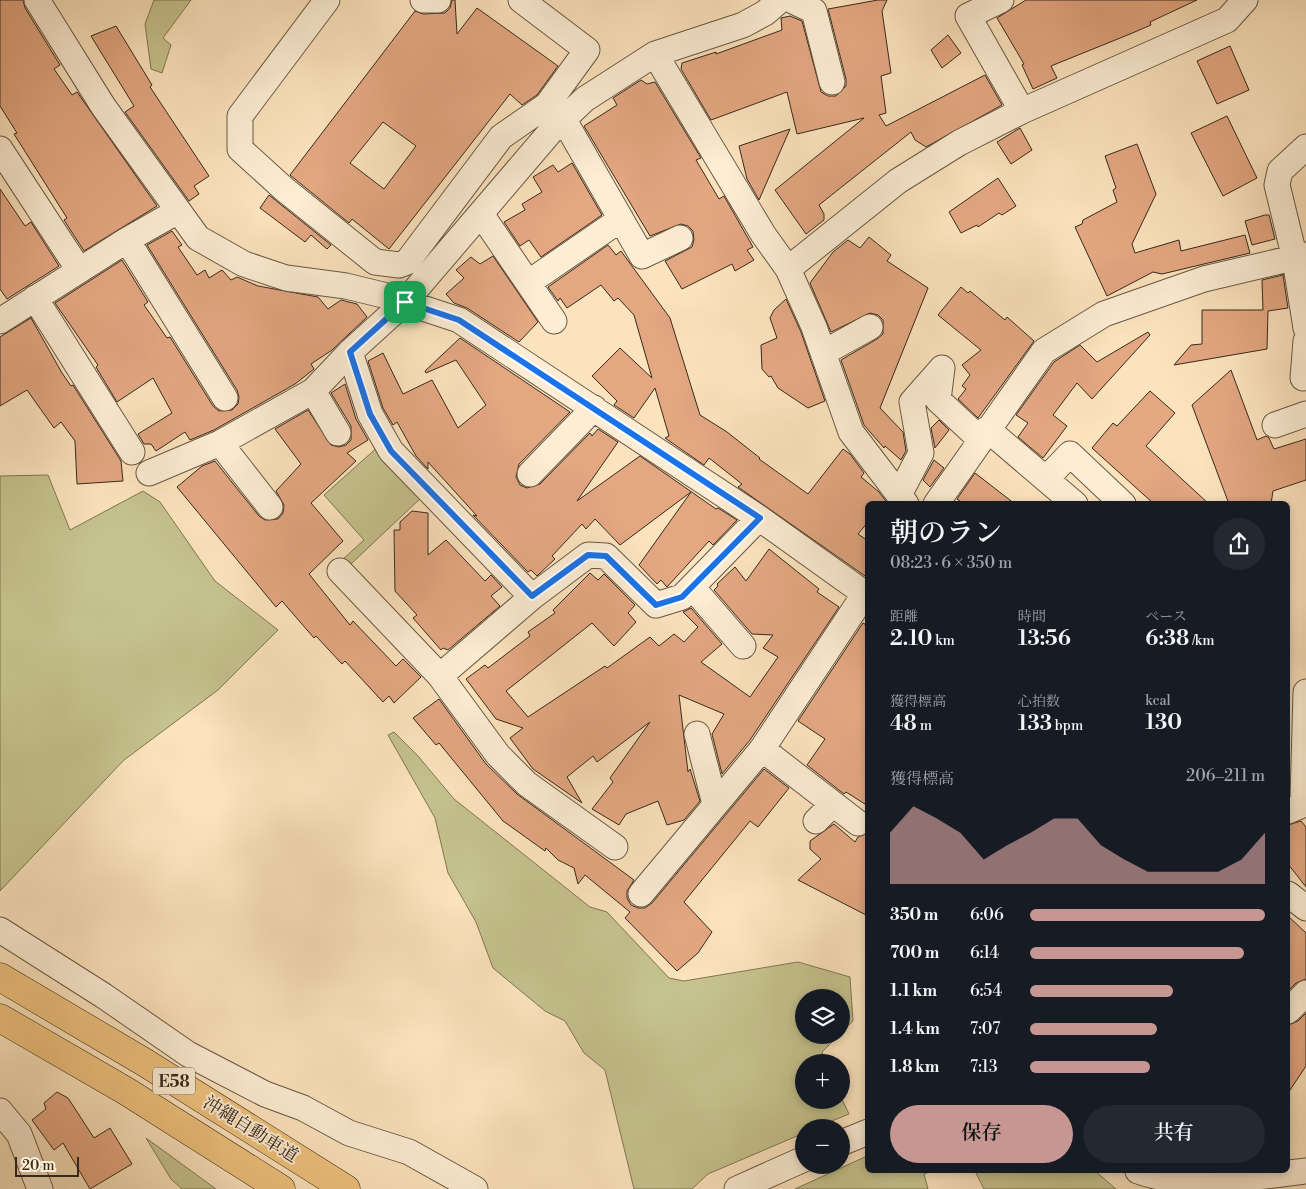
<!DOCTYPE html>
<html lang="ja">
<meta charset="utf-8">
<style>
:root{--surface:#171b24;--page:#242831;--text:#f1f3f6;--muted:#9ea1a6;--accent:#c59692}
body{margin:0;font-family:"Libre Bodoni","Noto Serif JP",serif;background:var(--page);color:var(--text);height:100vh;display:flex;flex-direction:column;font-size:19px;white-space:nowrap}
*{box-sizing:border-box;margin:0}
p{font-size:16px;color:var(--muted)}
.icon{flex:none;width:28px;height:28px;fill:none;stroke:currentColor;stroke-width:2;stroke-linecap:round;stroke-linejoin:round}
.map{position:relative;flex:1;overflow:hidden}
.panel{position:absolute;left:865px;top:501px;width:425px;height:672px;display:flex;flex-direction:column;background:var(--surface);border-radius:8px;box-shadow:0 2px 8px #0003}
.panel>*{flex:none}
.fabs{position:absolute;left:795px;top:989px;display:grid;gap:10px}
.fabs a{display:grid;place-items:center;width:55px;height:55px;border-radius:50%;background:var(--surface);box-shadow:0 2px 8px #0003;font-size:25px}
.scale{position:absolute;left:15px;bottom:12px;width:64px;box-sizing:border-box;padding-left:5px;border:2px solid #37291c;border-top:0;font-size:14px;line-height:18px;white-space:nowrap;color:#37291c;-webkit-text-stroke:4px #fcedd4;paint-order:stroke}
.pin{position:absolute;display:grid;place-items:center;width:42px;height:42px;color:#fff;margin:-21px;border-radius:10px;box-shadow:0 2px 8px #0006}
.round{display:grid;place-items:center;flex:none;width:52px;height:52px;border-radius:26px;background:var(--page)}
.headline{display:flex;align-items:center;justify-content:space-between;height:85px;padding:0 25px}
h1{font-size:28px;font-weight:600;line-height:38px}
.figures{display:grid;grid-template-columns:repeat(3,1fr);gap:8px;height:85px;padding:5px 25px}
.figures div{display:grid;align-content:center}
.figures b{font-size:21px;font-weight:600}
.figures small{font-size:14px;font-weight:400}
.figures p{font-size:14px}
.chart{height:140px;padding:10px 25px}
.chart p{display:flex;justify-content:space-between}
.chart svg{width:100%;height:90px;margin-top:5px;fill:var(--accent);opacity:.7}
.primary-button{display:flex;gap:10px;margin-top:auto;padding:10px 25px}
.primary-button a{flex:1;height:58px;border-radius:30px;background:var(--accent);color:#111;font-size:20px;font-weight:600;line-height:58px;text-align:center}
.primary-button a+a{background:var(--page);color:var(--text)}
ul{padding:0 25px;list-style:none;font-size:16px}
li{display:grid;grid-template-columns:80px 60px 1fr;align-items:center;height:38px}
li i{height:12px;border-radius:6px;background:var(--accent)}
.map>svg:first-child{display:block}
.green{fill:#c5c28d;stroke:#7e7654}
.building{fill:#e3a782;stroke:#37291c;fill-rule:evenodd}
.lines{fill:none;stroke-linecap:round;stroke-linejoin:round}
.minor-casing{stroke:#685844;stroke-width:27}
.highway-casing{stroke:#37291c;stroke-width:29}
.minor{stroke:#fcedd4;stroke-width:25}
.highway{stroke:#eec27e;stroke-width:28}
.route-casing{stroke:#fff;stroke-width:10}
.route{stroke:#1a73e8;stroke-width:6}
.labels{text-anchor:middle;stroke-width:4;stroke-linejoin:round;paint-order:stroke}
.shield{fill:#fcedd4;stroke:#726453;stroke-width:1}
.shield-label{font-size:16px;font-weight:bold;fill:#37291c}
.street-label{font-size:18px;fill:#37291c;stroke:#fcedd4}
</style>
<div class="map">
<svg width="1306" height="1189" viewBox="0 0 1306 1189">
<rect width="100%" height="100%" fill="#fbe3bd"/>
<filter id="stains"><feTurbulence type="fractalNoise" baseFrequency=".004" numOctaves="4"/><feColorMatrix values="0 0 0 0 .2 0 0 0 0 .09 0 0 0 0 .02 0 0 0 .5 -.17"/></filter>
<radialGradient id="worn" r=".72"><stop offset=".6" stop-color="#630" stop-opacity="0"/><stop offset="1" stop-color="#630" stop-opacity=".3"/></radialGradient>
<!-- green -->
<path class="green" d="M154 0H191L163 38 171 45 162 73 151 69 145 24Z
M380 445 423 496 335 579 329 572 364 540 324 495Z
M48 475 70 530 143 491 160 502 215 581 278 630 218 690 124 760 0 891V476Z
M394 732 418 756 454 799 590 907 607 912 669 978 684 981 798 962 850 977 853 1021 841 1033V998H804V1035H839L822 1052 826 1062H804V1100H841V1097L849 1114 817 1127 804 1128V1133L708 1174 692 1189H634L605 1070 584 1053 565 1021 545 1011 493 968 476 922 448 873 435 818 388 735Z
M146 1138 216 1189H182L171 1179Z
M867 1156 868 1171H932L924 1174 928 1189H795Z
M975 1171H1095L1116 1189H984Z"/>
<!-- building -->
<path class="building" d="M0 0H23L25 8 60 65 54 69 72 95 77 92 157 206 84 251 64 220 67 218 14 134 17 133 0 106Z
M452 0H455L457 34 477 8 558 66 537 95 522 105 510 94 389 249 352 219 349 223 290 175 415 11 423 14 445 13 450 8ZM383 122 416 146 384 189 350 163Z
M878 0H887L882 11 891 73 881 76 886 113 879 115 886 126 985 75 1002 105 926 147 915 140 911 132 819 205 824 214V220L806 234 775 190 864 118 797 134 787 92 711 120 681 69 682 63 716 52V54L782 30 781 18 790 16 802 21 821 92 828 96H836L846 86V79L828 9Z
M1026 0H1197L1150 22 1151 25 1130 34 1051 66 1057 78 1033 89 1022 65 1024 64 997 18Z
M116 26 152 85 150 87 209 176 194 186 199 194 189 201 125 112 134 106 91 36Z
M948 35 961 53 942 68 931 50Z
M1230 46 1249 90 1217 104 1197 61Z
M641 80 647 84 655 82 701 158 696 160 719 199 724 196 753 247 747 250 754 260 735 271 732 264 682 289 665 261 692 247 694 240 693 231 688 226 681 224 650 236 584 126 617 105 613 98Z
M1227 116 1257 178 1223 196 1191 133Z
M1020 128 1032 150 1011 164 997 142Z
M790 129 759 200 747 179 739 146Z
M1137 144 1156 194 1132 244 1135 253 1179 240 1181 251 1245 235 1250 253 1162 274 1153 272 1107 296 1075 227 1082 224 1083 220 1117 202 1113 190 1116 188 1105 156Z
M572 163 602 215 541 257 529 240 520 246 504 222 525 210 522 204 542 192 533 177 553 165 558 172Z
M998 178 1016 206 1002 215 999 213 978 227 977 225 961 233 949 212Z
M0 189 25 226 31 222 59 266 7 299 0 289Z
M269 195 331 245 327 249 311 235 305 242 260 208Z
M1265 215H1269L1275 239 1252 245 1245 221Z
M172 231 182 245 178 247 197 275 205 270 209 278 222 270 231 280 237 277 258 286 318 297 328 309 341 300 357 304 367 317 332 350 311 364 314 369 295 384 214 430 190 440 185 432 156 451 151 444H144L138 434 172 413 153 378 117 402 96 367 98 365 55 303 122 260 148 302 144 305 167 338 170 337 213 406 219 411 232 410 238 404 239 397 237 390 147 245Z
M869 237 891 255 887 261 928 288 880 408 903 432 906 451 901 460 885 446 884 448 864 425 841 360 877 339 883 334V320L878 315 870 313 831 332 810 283 833 252 848 240 860 248Z
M608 245 616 255 621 251 670 318 700 415 727 432 760 458 759 459 808 494 843 449 850 454 864 473 861 477 879 492 888 504H868V522L858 534 868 541V578L738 487 742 484 709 458 704 465 665 438 669 436 655 388 634 418 614 405 617 401 592 376 620 348 652 378 634 315 618 298 614 301 601 285 567 308 560 298 558 301 548 287Z
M493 256 538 322 519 342 467 308 454 303 446 294 464 278 456 270 471 257 480 264Z
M1283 275 1288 308 1268 311 1267 349 1174 365 1191 345 1202 344V310H1263L1262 280Z
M961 287 968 293 970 291 1005 320 1007 317 1034 341 978 418 958 399 966 389 962 386 970 375 962 365 981 350 938 315Z
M786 299 801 332 825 401 808 408 778 388 771 376 769 377 762 369 761 345 777 338 770 318 774 310Z
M31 318 62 373 71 386 73 385 121 461 123 481 77 484 75 441 61 422 54 428 27 390 0 406V337Z
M1148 332 1150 335 1092 399 1077 383 1053 415 1067 426 1043 458 1018 437 1028 423 1016 415 1054 362 1080 345 1097 362Z
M460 338 570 412 519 464 516 477 520 485 527 488 540 484 590 433 592 436 598 429 618 442 577 501 640 456 716 509 718 508 737 520 713 545 709 541 667 587 661 580 657 584 639 565 691 492 620 545 595 519 586 529 582 524 552 556 555 559 537 576 531 570 528 572 473 515 477 516 428 462V469L416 456 397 422 393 425 383 408 368 361 383 353 403 394 432 380 458 428 486 405 456 360 426 373 425 371Z
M1231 370 1257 440 1266 436 1269 438 1274 449 1306 439V480L1273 491 1271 504H1229L1192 405Z
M345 384 356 419 368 440 347 453 356 461 311 503 343 541 309 574 350 625 353 621 396 666 403 659 421 677 394 703 389 696 383 702 345 661 342 664 316 636 314 638 282 601 276 607 177 487 202 466 215 461 259 516 265 520 278 519 283 513 284 505 276 491 301 464 275 429 308 410 331 445 339 447 346 445 351 440V426L331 393Z
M1150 391 1175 413 1146 446 1209 504H1154L1092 448 1113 423 1117 426Z
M939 420 949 430 935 448 931 428Z
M934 460 944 468 930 487 923 480Z
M975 473 1015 504H964L957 499Z
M412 511 428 513V555L446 540 485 581 491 575 502 587 491 596 500 606 448 650 443 648 441 650 413 618 417 615 395 591 394 530H400V522Z
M769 549 819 589 817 592 839 607 750 740 722 774 712 734 724 714 679 695 688 772 690 769 700 801 684 820 667 825 658 801 626 814 619 825 592 809 613 782 610 778 650 722 597 762 593 756 567 777 582 803 533 769 510 738 523 728 496 719 466 679 485 665 488 668 530 636 528 632 555 613 553 610 590 573 598 580 604 574 635 605 628 613 636 622 614 646 592 623 506 691 528 717 605 666 607 668 650 637 659 646 674 634 684 642 698 627 683 612 691 608 722 644 701 662 750 697 778 657 763 648 773 635 752 634 714 590 718 586 717 584 735 567 746 581Z
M863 623 868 626V806L846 792 844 794 807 765 825 739 798 721Z
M439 699 486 764 517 794 634 880 627 891V898L631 905 638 908H645L652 903 764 769 789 788 758 827 750 821 684 902 712 932 698 953 677 971 625 918 630 912 585 875 578 884 574 868 558 860 546 848 545 851 503 821 439 743 436 745 413 718Z
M1301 821 1306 827V887L1288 864V825Z
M834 824 855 842 858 837 868 833V916L798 880 821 859 810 849V841Z
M1288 916 1306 933V979L1296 983 1288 991Z
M1306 1013V1066L1288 1093V1025L1298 1021Z
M57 1092 68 1098 94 1138 110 1128 132 1164 90 1189 63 1143 54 1150 32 1120 46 1109 44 1103Z"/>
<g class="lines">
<defs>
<path id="minor" d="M37 0 103 106 198 238 244 264 286 278 346 286 383 295 459 320 759 518 868 596
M327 0 240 116V149L284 189 375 262 399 265 407 262 501 137 547 105 587 50 521 0
M423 0H438
M791 0 814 11 832 82
M1001 0 968 16 1022 111
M655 54 763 234 788 269 814 327 851 432 906 504
M564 120 642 256 680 238
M1306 147 1280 171 1277 185 1295 259 1306 328
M0 149 79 270
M481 214 554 321
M127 240 225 398
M788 269 898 181 959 143 1022 111 1227 20 1245 0
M528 283 621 219
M35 298 132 452
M0 321 127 240 178 211
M823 353 870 327
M1303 378 1306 341
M313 391 338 433
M1275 425 1306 414
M987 429 1075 504
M220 443 270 507
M149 473 220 443 313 391 350 352 405 302 552 130 585 99 655 54 743 25 765 13 780 0
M530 474 594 408
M1046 479 1070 454 1123 504
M899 495 921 453 912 402 942 368 938 400 980 439
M936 504 1044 351 1104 314 1204 279 1306 255
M340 571 440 676 532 597 391 451 370 414 350 352
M692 587 743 646
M532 597 588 555 606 556 656 605 682 597 759 518
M440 676 498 755 527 784 615 847
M697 734 715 804
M762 749 858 823
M1288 811 1300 806 1303 799 1306 692
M816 821 833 804
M641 894 762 749 858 604 868 597
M1288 894 1306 908
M0 930 104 996 188 1054 265 1094 303 1108 349 1133 409 1152 475 1189
M1288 1011 1306 993
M0 1111 19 1134 40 1189
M841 1143 868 1132
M1138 1171C1185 1189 1255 1177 1306 1171
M737 1189 804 1159"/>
<path id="highway" d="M0 977 144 1062 346 1189
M0 1018 126 1091 281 1189"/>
</defs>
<!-- minor casing -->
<use href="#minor" class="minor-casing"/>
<!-- highway casing -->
<use href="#highway" class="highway-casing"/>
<!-- minor -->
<use href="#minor" class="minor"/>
<!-- highway -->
<use href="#highway" class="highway"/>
</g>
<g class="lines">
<defs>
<path id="route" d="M405 302 459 320 760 518 682 597 656 605 606 556 588 555 532 596 391 451 370 414 350 352Z"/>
</defs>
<!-- route casing -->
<use href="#route" class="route-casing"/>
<!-- route -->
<use href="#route" class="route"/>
</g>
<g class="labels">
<!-- shield labels -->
<rect class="shield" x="153" y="1067.5" width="42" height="27" rx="4"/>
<g class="shield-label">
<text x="174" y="1087">E58</text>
</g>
<!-- street labels -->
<g class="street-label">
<text transform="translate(251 1129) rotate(32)" y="6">沖縄自動車道</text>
</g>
</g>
<rect width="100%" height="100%" filter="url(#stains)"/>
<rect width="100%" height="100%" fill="url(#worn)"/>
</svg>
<div class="fabs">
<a><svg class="icon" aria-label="layers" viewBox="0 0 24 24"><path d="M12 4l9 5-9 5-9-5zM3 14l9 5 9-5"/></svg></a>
<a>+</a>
<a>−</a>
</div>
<div class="scale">20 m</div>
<div class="pin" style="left:405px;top:302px;background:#1e9e55"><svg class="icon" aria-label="arrive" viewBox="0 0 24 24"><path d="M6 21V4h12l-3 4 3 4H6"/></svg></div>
<section class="panel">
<div class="headline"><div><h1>朝のラン</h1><p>08:23 · 6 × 350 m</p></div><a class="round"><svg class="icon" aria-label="share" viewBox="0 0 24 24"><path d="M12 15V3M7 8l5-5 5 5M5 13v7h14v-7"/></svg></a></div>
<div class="figures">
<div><p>距離</p><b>2.10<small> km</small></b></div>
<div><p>時間</p><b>13:56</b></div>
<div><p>ペース</p><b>6:38<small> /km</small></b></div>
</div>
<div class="figures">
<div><p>獲得標高</p><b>48<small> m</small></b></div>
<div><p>心拍数</p><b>133<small> bpm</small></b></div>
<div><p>kcal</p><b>130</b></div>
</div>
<div class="chart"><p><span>獲得標高</span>206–211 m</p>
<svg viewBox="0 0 160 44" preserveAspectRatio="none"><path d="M0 44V19L10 6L20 12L30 19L40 32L50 25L60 19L70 12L80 12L90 25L100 32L110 38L120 38L130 38L140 38L150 32L160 19V44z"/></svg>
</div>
<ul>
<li><b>350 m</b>6:06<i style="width:100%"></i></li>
<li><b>700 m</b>6:14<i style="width:91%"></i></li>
<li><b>1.1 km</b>6:54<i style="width:61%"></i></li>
<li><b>1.4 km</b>7:07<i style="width:54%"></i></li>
<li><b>1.8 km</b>7:13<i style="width:51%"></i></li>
</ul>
<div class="primary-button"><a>保存</a><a>共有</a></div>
</section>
</div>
